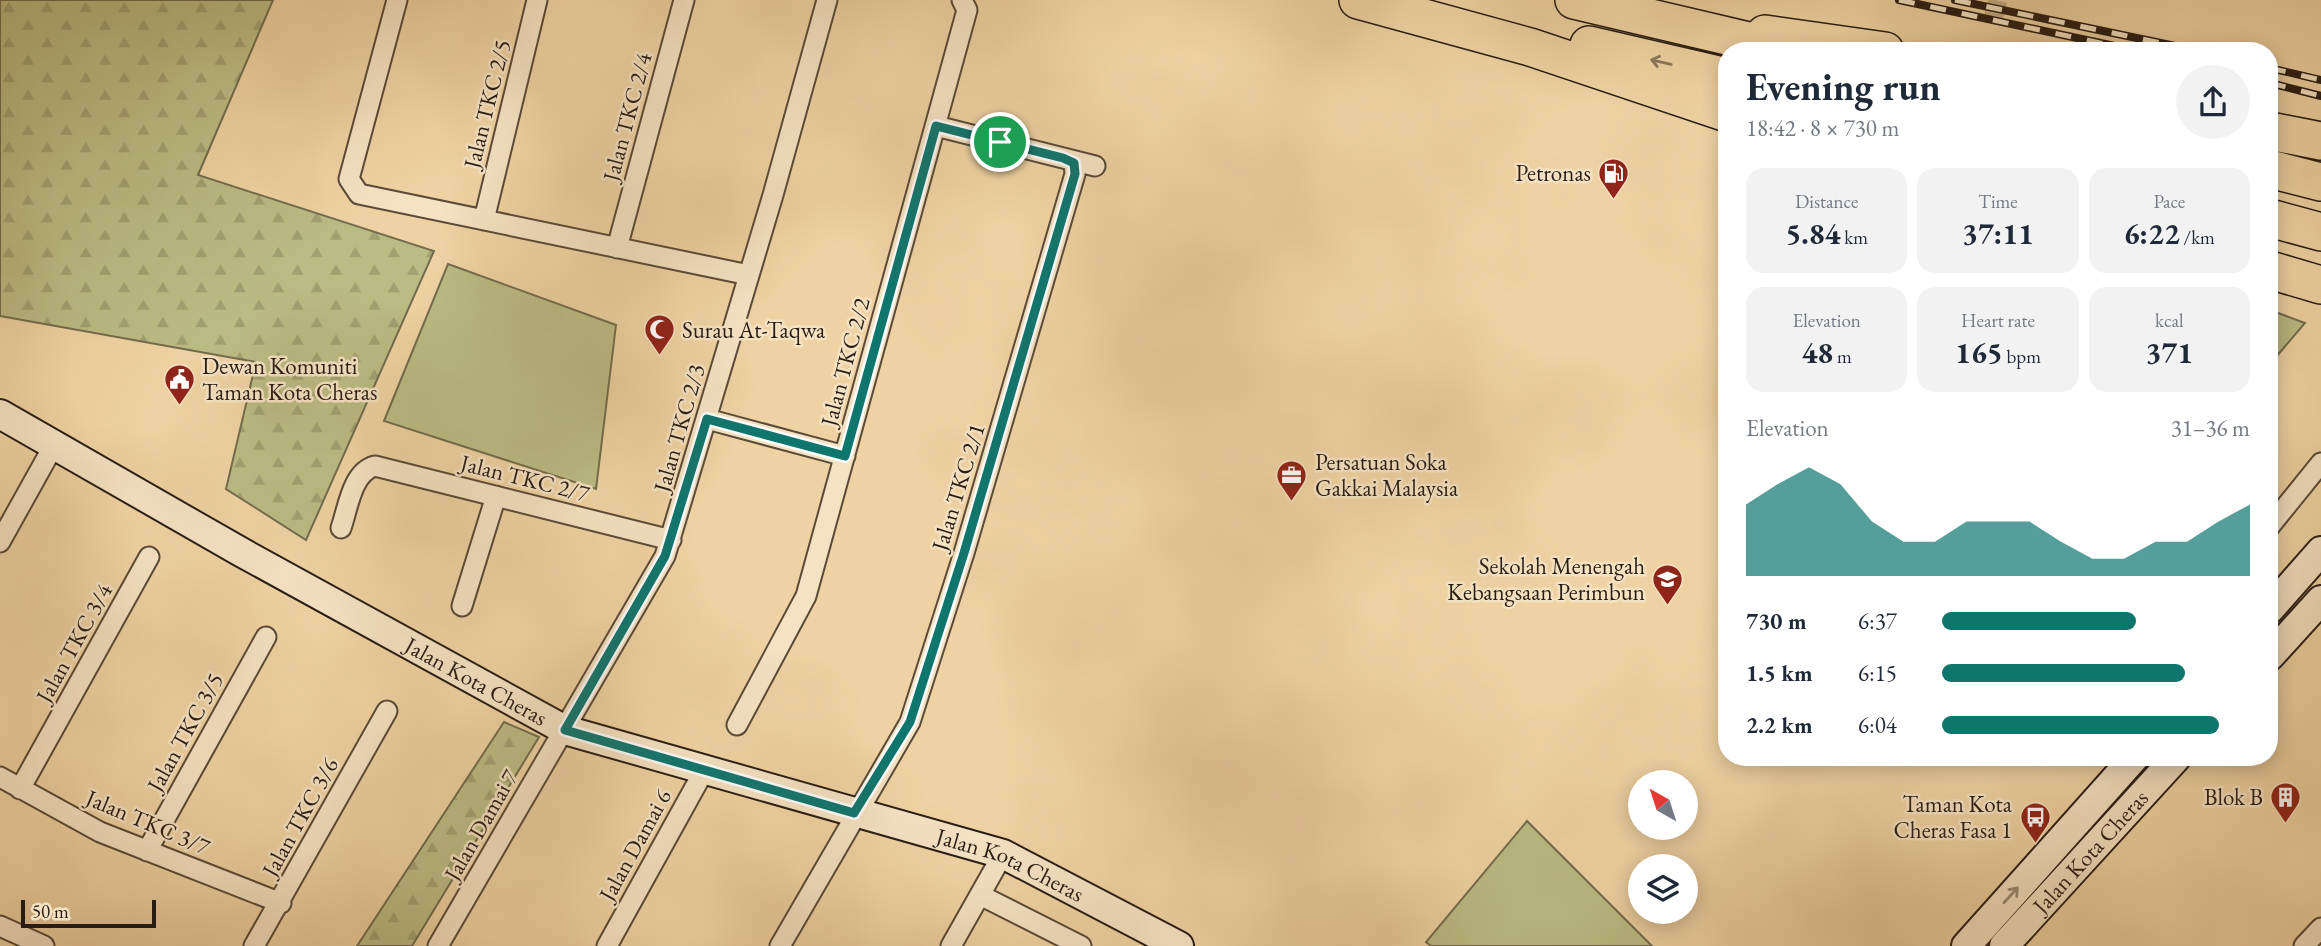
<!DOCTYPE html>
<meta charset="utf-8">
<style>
:root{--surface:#fff;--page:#f2f2f3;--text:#1f2937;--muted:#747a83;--accent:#0f766e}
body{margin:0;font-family:"EB Garamond",serif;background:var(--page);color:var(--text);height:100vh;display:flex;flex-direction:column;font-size:26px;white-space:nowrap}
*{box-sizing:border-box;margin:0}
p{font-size:23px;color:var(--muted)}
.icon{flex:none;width:38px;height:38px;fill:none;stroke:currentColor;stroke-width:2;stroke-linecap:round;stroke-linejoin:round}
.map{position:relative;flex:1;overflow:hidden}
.sheet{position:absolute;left:1718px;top:42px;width:560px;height:724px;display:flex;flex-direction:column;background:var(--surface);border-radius:28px;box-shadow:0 4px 18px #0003}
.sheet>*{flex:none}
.needle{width:46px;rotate:321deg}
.tools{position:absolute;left:1628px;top:770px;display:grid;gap:14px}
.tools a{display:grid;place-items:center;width:70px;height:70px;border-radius:50%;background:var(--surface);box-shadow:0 4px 18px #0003;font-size:35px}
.scale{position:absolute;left:21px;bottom:18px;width:135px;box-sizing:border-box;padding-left:7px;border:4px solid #291d13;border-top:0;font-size:19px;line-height:24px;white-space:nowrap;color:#291d13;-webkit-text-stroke:5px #f5e2c3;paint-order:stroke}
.pin{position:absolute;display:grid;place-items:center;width:60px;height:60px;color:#fff;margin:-30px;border:4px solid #fff;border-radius:50%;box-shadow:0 2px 7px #0007}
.round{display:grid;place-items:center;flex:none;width:74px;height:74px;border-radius:37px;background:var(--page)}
.overview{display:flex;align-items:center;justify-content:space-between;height:119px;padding:0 28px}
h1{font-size:38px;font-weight:700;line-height:52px}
.stats{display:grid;grid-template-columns:repeat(3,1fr);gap:10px;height:119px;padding:7px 28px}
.stats div{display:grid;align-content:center;border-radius:18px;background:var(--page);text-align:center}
.stats b{font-size:30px;font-weight:700}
.stats small{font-size:19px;font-weight:400}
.stats p{font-size:19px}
.chart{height:196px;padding:14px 28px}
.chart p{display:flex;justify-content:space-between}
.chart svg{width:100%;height:126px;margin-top:7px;fill:var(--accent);opacity:.7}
ul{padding:0 28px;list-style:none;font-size:23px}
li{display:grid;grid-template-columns:112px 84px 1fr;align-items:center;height:52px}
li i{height:18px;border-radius:9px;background:var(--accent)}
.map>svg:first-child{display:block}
.forest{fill:url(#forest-firs);stroke:#726c4c;stroke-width:2}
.park{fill:#bbbb84;stroke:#726c4c;stroke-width:2}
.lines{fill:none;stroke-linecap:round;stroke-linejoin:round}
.street-tunnel{stroke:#c7ae86;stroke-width:19;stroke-dasharray:19 10;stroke-linecap:butt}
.street-casing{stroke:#5a4a37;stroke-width:23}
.secondary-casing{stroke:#291d13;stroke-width:32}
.highway-casing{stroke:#291d13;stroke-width:40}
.street{stroke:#f5e2c3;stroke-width:19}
.secondary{stroke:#f5e2c3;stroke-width:28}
.highway{stroke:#efd2a3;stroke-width:37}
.rail-casing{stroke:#291d13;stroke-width:8}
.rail{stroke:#f5e2c3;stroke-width:5;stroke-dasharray:16;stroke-linecap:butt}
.oneway{stroke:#8c785b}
.oneway2{stroke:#998974}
.route-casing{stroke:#fff;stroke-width:14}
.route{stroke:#0f766e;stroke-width:9}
.labels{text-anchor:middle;stroke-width:5;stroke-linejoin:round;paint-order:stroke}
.street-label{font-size:23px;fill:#291d13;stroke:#f5e2c3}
.poi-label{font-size:23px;fill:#291d13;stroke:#f5e2c3;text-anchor:end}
</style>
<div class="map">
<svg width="2321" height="946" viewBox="0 0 2321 946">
<defs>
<pattern id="forest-firs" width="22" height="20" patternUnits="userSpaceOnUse" patternTransform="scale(1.75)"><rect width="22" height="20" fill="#bbbb84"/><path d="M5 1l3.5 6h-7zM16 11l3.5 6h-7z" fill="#a1a071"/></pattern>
</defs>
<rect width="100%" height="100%" fill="#efd2a3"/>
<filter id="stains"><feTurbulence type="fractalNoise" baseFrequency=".00286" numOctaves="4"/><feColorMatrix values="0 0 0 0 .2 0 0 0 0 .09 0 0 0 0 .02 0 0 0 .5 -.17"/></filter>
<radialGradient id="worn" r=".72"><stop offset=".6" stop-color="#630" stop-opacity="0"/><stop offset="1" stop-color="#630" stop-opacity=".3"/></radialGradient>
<!-- forest -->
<path class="forest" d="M0 0H273L198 175 434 251 306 540 226 489 256 362 0 316Z
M504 722 539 737 412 946H357Z"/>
<!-- park -->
<path class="park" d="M448 264 616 325 596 489 384 421Z
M2270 310 2305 323 2270 364Z
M1527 821 1652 946H1431L1426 942Z"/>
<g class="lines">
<!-- street-tunnel -->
<path class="street-tunnel" d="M1993 19 1998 0"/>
<defs>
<path id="street" d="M397 0 349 179 359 194 749 275
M936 126 1095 166
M484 220 537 0
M617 248 684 0
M707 419 845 456
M2270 526 2321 463
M341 528C348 508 352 472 375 466L671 540
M0 542 54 445
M462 606 496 496
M737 725 806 596 967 10 962 0
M0 777 100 832 281 903
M20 789 149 557
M147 851 266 637
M980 895 1081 946
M0 926 44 946
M254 946 387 711
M438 946 665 556 773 195 827 0
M607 946 705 769
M780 946 910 722 964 553 1075 174 1074 163
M951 946 1003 854
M2304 946 2321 928"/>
<g id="secondary">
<path id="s1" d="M0 414 241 552 565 730 1003 854 1179 946"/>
<path d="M2270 609 2321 551"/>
<path d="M2270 656 2321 600"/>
<path d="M1966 946 2134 758"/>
<path id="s2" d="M2004 946 2176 758"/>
</g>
<path id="highway" d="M1358 0 1530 47 1727 113
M1574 0 1791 51
M1765 34 1885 51
M1589 45 1727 77
M2270 131 2321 141
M2270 169 2321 182
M2270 218 2321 232
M2270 270 2321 285"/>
</defs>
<!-- street casing -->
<use href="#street" class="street-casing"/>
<!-- secondary casing -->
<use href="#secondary" class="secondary-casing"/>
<!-- highway casing -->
<use href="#highway" class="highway-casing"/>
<!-- street -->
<use href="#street" class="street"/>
<!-- secondary -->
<use href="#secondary" class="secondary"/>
<!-- highway -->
<use href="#highway" class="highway"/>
<defs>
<path id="rail" d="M1899 0 2138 51
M1955 0 2199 51
M2270 68 2321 80
M2270 83 2321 96"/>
</defs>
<!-- rail casing -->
<use href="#rail" class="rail-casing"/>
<!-- rail -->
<use href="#rail" class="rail"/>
</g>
<!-- one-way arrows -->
<defs><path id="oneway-shaft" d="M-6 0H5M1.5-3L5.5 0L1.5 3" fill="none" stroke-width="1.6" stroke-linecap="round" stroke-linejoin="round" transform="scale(1.75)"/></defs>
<use class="oneway" href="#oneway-shaft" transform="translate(1661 62) rotate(-167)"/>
<use class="oneway2" href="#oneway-shaft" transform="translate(2011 895) rotate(-48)"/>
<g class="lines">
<defs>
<path id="route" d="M936 126 1063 158 1074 163 1075 174 964 553 910 722 854 813 565 730 665 556 707 419 845 456Z"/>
</defs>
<!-- route casing -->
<use href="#route" class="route-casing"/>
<!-- route -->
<use href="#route" class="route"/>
</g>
<!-- icons -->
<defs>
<symbol id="fuel-pin" viewBox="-11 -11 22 30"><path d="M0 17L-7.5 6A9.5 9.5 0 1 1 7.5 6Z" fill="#8f2418" stroke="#f5e2c3"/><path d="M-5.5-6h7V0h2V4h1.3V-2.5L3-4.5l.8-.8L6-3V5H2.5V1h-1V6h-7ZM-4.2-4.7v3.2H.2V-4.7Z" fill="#fff"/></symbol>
<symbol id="mosque-pin" viewBox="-11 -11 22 30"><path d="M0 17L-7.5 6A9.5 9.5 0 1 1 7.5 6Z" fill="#8f2418" stroke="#f5e2c3"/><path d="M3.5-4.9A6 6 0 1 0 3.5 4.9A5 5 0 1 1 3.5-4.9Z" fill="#fff"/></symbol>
<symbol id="civic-pin" viewBox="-11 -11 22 30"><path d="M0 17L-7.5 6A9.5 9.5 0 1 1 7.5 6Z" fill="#8f2418" stroke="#f5e2c3"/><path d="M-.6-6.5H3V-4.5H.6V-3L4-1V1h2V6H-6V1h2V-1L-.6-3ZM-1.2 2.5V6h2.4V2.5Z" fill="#fff"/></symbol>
<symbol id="office-pin" viewBox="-11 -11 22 30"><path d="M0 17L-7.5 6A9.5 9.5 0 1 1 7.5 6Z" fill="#8f2418" stroke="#f5e2c3"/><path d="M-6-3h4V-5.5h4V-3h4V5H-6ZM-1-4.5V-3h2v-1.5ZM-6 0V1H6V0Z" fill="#fff"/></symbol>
<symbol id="school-pin" viewBox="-11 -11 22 30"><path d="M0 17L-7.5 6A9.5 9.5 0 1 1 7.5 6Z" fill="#8f2418" stroke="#f5e2c3"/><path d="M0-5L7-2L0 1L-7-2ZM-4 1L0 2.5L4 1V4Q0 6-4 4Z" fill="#fff"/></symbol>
<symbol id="building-pin" viewBox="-11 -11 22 30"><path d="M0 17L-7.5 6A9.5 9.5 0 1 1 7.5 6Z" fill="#8f2418" stroke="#f5e2c3"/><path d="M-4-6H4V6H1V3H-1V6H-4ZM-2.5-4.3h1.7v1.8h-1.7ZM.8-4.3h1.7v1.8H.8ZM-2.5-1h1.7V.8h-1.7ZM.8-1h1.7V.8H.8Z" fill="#fff"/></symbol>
<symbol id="bus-pin" viewBox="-11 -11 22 30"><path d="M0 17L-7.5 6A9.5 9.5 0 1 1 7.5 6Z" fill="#8f2418" stroke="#f5e2c3"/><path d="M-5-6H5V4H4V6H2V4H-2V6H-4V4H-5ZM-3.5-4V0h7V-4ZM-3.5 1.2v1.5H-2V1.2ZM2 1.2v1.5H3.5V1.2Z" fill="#fff"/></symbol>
</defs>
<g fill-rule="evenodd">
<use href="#fuel-pin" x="1596" y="156" width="35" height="47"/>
<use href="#mosque-pin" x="642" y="312" width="35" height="47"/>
<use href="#civic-pin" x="162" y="362" width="35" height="47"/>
<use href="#office-pin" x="1274" y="458" width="35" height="47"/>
<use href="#school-pin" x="1650" y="562" width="35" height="47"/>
<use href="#building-pin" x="2268" y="780" width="35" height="47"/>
<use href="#bus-pin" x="2018" y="800" width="35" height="47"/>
</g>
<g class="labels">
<!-- street labels -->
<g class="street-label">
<text transform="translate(487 104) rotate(-76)" y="8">Jalan TKC 2/5</text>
<text transform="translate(627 117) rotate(-75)" y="8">Jalan TKC 2/4</text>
<text transform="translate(845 362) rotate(-75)" y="8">Jalan TKC 2/2</text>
<text transform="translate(679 428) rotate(-74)" y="8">Jalan TKC 2/3</text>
<text transform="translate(525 478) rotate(14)" y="8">Jalan TKC 2/7</text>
<text transform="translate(958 487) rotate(-73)" y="8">Jalan TKC 2/1</text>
<text transform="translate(74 643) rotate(-61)" y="8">Jalan TKC 3/4</text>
<text dy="8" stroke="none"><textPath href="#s1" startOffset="546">Jalan Kota Cheras</textPath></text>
<text transform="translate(185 732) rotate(-61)" y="8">Jalan TKC 3/5</text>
<text transform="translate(300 817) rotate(-61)" y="8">Jalan TKC 3/6</text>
<text transform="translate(148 822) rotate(23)" y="8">Jalan TKC 3/7</text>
<text transform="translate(481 825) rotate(-60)" y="8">Jalan Damai 7</text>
<text transform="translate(635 845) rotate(-61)" y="8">Jalan Damai 6</text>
<text dy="8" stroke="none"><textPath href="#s2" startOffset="128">Jalan Kota Cheras</textPath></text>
<text dy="8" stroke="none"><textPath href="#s1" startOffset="1113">Jalan Kota Cheras</textPath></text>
</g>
<!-- poi labels -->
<g class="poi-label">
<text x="1591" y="181">Petronas</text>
<text x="682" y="338" text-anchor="start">Surau At-Taqwa</text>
<text x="202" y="374" text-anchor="start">Dewan Komuniti<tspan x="202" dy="26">Taman Kota Cheras</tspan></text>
<text x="1315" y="470" text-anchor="start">Persatuan Soka<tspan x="1315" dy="26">Gakkai Malaysia</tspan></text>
<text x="1645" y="574">Sekolah Menengah<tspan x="1645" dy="26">Kebangsaan Perimbun</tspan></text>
<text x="2263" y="805">Blok B</text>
<text x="2012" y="812">Taman Kota<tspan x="2012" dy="26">Cheras Fasa 1</tspan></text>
</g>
</g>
<rect width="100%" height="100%" filter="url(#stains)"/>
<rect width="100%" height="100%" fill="url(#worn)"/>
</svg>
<div class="tools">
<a><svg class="needle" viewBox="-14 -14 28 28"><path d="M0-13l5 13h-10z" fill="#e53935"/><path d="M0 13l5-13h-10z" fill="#747a83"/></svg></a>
<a><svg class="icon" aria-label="layers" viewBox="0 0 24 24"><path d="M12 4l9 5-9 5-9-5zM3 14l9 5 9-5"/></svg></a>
</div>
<div class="scale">50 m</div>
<div class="pin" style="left:1000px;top:142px;background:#1e9e55"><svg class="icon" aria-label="arrive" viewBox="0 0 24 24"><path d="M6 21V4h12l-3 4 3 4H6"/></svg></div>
<section class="sheet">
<div class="overview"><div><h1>Evening run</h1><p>18:42 · 8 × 730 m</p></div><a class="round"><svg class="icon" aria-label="share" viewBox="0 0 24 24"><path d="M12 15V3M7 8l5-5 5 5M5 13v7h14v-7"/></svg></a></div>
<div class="stats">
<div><p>Distance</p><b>5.84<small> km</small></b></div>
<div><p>Time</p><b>37:11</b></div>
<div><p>Pace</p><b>6:22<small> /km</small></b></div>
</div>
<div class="stats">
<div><p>Elevation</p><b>48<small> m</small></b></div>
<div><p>Heart rate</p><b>165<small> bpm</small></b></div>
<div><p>kcal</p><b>371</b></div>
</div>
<div class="chart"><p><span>Elevation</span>31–36 m</p>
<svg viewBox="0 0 160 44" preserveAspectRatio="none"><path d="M0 44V19L10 12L20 6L30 12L40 25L50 32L60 32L70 25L80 25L90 25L100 32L110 38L120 38L130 32L140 32L150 25L160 19V44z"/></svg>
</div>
<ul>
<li><b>730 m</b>6:37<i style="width:63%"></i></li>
<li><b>1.5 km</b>6:15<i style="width:79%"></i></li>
<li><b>2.2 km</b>6:04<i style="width:90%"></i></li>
</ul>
</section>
</div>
